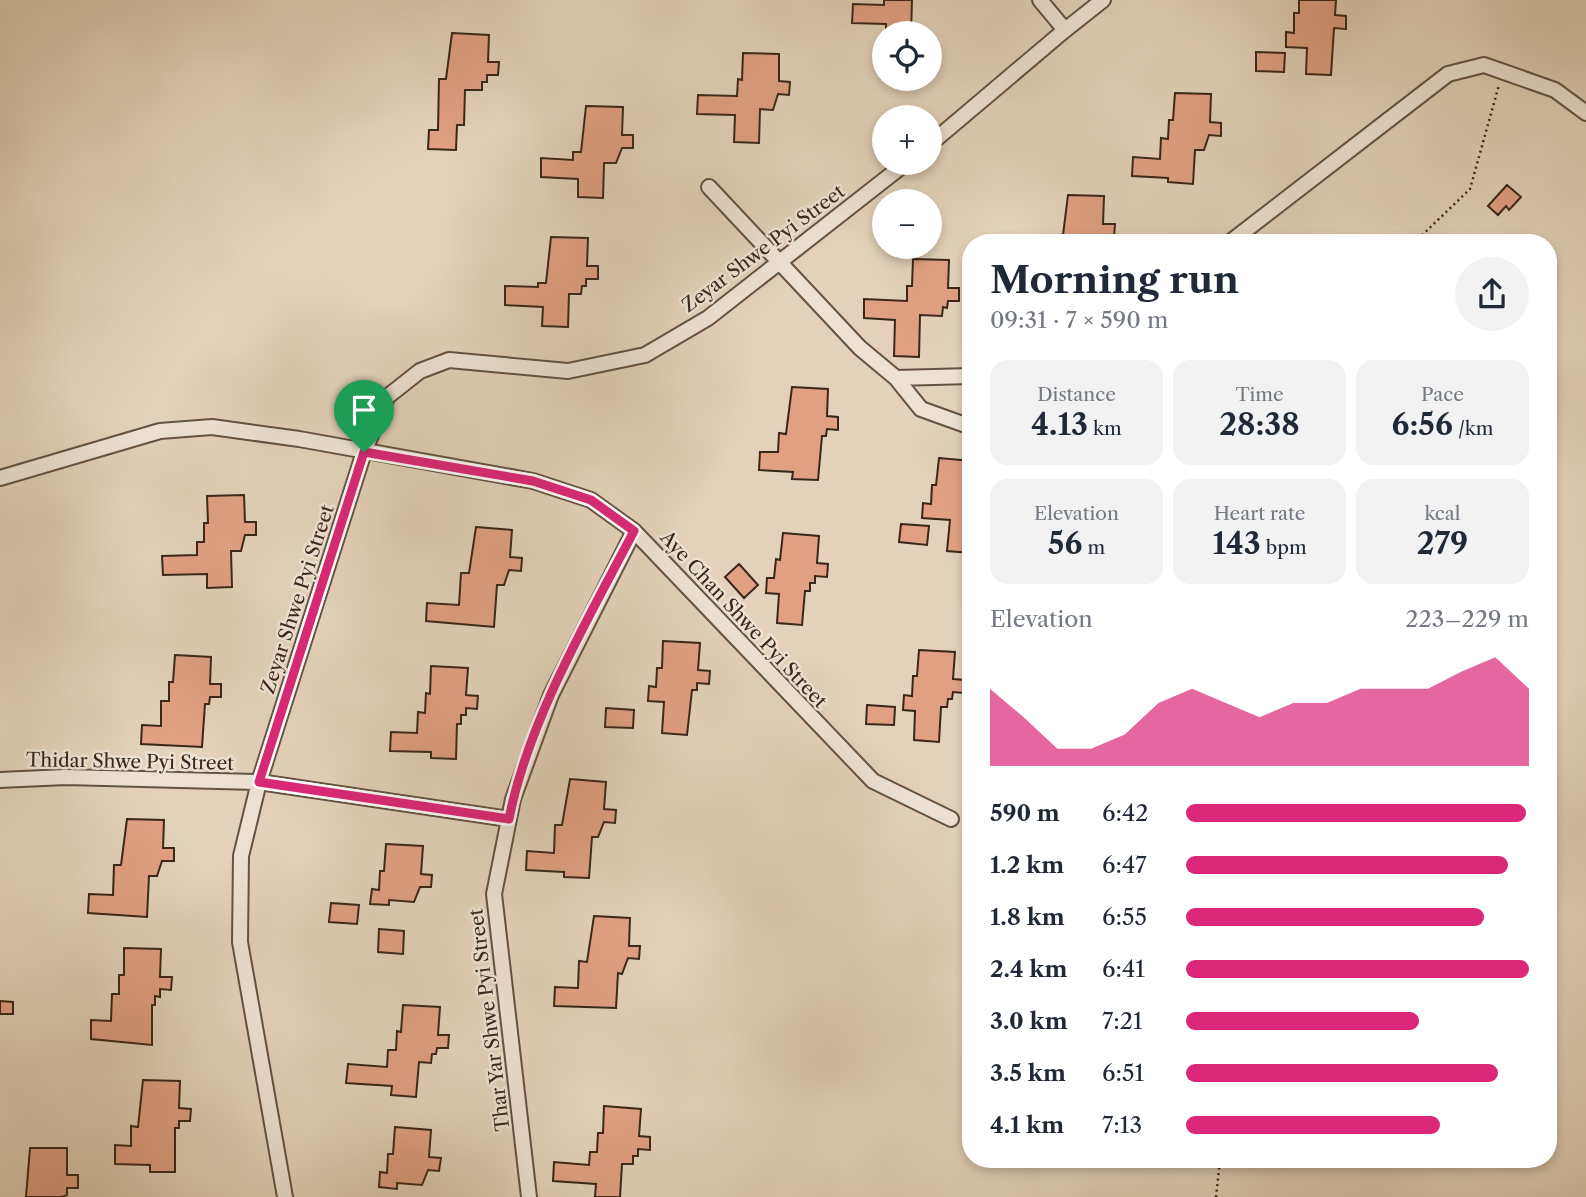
<!DOCTYPE html>
<meta charset="utf-8">
<style>
:root{--surface:#fff;--page:#f2f2f3;--text:#1f2937;--muted:#747a83;--accent:#db2777}
body{margin:0;font-family:"Libre Caslon Text",serif;background:var(--page);color:var(--text);height:100vh;display:flex;flex-direction:column;font-size:26px;white-space:nowrap}
*{box-sizing:border-box;margin:0}
p{font-size:23px;color:var(--muted)}
.icon{flex:none;width:38px;height:38px;fill:none;stroke:currentColor;stroke-width:2;stroke-linecap:round;stroke-linejoin:round}
.map{position:relative;flex:1;overflow:hidden}
.drawer{position:absolute;left:962px;top:234px;width:595px;height:934px;display:flex;flex-direction:column;background:var(--surface);border-radius:28px;box-shadow:0 4px 10px #0003}
.drawer>*{flex:none}
.tools{position:absolute;left:872px;top:21px;display:grid;gap:14px}
.tools a{display:grid;place-items:center;width:70px;height:70px;border-radius:50%;background:var(--surface);box-shadow:0 4px 10px #0003;font-size:35px}
.pin{position:absolute;display:grid;place-items:center;width:60px;height:60px;color:#fff;margin:-72px -30px;border-radius:50% 50% 50% 0;rotate:-45deg;box-shadow:0 0 7px #0007}
.pin .icon{rotate:45deg}
.round{display:grid;place-items:center;flex:none;width:74px;height:74px;border-radius:37px;background:var(--page)}
.headline{display:flex;align-items:center;justify-content:space-between;height:119px;padding:0 28px}
h1{font-size:38px;font-weight:800;line-height:52px}
.metrics{display:grid;grid-template-columns:repeat(3,1fr);gap:10px;height:119px;padding:7px 28px}
.metrics div{display:grid;align-content:center;border-radius:18px;background:var(--page);text-align:center}
.metrics b{font-size:30px;font-weight:800}
.metrics small{font-size:19px;font-weight:400}
.metrics p{font-size:19px}
.chart{height:196px;padding:14px 28px}
.chart p{display:flex;justify-content:space-between}
.chart svg{width:100%;height:126px;margin-top:7px;fill:var(--accent);opacity:.7}
ul{padding:0 28px;list-style:none;font-size:23px}
li{display:grid;grid-template-columns:112px 84px 1fr;align-items:center;height:52px}
li i{height:18px;border-radius:9px;background:var(--accent)}
.map>svg:first-child{display:block}
.building{fill:#e1a084;stroke:#3a271a;stroke-width:2}
.lines{fill:none;stroke-linecap:round;stroke-linejoin:round}
.minor-casing{stroke:#645242;stroke-width:18}
.path{stroke:#3a271a;stroke-width:2.5;stroke-dasharray:2 3.5;stroke-linecap:butt}
.minor{stroke:#ede2d2;stroke-width:14}
.route-casing{stroke:#fff;stroke-width:14}
.route{stroke:#db2777;stroke-width:9}
.labels{text-anchor:middle;stroke-width:5;stroke-linejoin:round;paint-order:stroke}
.street-label{font-size:19px;fill:#3a271a;stroke:#ede2d2}
</style>
<div class="map">
<svg width="1586" height="1197" viewBox="0 0 1586 1197">
<rect width="100%" height="100%" fill="#e3d2b9"/>
<filter id="stains"><feTurbulence type="fractalNoise" baseFrequency=".00286" numOctaves="4"/><feColorMatrix values="0 0 0 0 .2 0 0 0 0 .09 0 0 0 0 .02 0 0 0 .5 -.17"/></filter>
<radialGradient id="worn" r=".72"><stop offset=".6" stop-color="#630" stop-opacity="0"/><stop offset="1" stop-color="#630" stop-opacity=".3"/></radialGradient>
<!-- building -->
<path class="building" d="M884 0H912L911 33H886V24L852 23 853 4 884 5Z
M1299 0H1336L1335 15 1346 16V29L1334 28 1331 75 1306 74 1307 48 1286 47V32L1294 33V13H1299Z
M452 33 489 35 488 62H499L498 75H487V82H482V90H465L464 125H457L456 150 428 149 429 130H438L439 79H446Z
M1256 52 1285 53 1284 72 1256 71Z
M743 53 779 54V81L790 82 789 95 778 94 773 110 760 109 759 143 734 142 735 115 697 114 698 95 737 96 738 79 742 80Z
M1175 93 1211 94 1210 122 1221 123V136L1209 135 1204 150H1195L1193 184 1168 182V178L1132 176 1133 157 1160 159 1161 138 1168 139 1169 120H1173Z
M586 106 623 107 622 135H633V148H622L616 163H604L603 198 578 197V179L541 177V158L573 160V152H581Z
M1507 185 1521 197 1509 210 1506 206 1498 215 1488 206Z
M1068 195 1104 196 1103 224H1115L1114 237H1103V243H1062Z
M551 237 588 238 587 266H598V279H586V286H582L581 294H569L568 327 542 326 543 307 505 305V286L538 287V283H546Z
M913 259 949 260 948 288H959V301H948L947 308 943 307 942 316 920 315 919 357 894 356 895 320 864 318V299L907 301V286H912Z
M792 387 828 389 827 416 838 417V430L827 429 826 436H822L818 480 792 479 793 472 759 470 760 452H778L779 433 786 434Z
M939 458 971 461V509L966 508 964 529 971 530V553L947 551 950 520 922 518 923 503 931 504 932 485H936Z
M244 495 245 522H256V535H245L241 551H231L232 587 207 588V574L163 575 162 556 197 555V542H204V523H208L207 496Z
M901 524 929 526 927 545 899 542Z
M476 527 512 530 510 557 522 558 521 571 509 570 504 585H497L494 627 426 621 427 603 459 605 461 573H469Z
M783 533 819 536 817 563 828 564 827 577 815 576V583H810V591H805L802 625 777 623 779 594 766 593 767 578H774L776 559 780 560Z
M739 564 758 585 744 598 725 577Z
M663 641 700 643 698 670 710 671 709 684 697 683V690H692L687 735 662 733 664 702 648 701 649 686 656 687 657 668H662Z
M919 650 955 652 953 679 965 680 964 693 953 692 952 699H948L947 707H941L939 742 914 740 915 711 903 710 904 695 912 696 913 676H917Z
M175 655 211 657 210 684H221V697H210L209 704H205L202 747 141 744 142 725 161 726V701H169V682H173Z
M431 666 468 668 466 695 478 696 477 709 466 708V715H461V724H457L456 759 431 758V752L390 751 391 732 417 733 418 712 425 713 426 693 430 694Z
M867 705 895 707 894 725 866 724Z
M606 708 634 710 633 728 605 727Z
M570 779 606 782 604 809 616 810 615 823 604 822 598 837H592L589 878 564 877V872L526 870 527 851 554 853 555 825H562Z
M127 819 164 820 163 848H174V861H162L157 876H149L147 917 88 913 89 894 113 895 114 865H121Z
M386 844 423 846 421 874 432 875 431 887H420L414 902 389 900V905L370 904 372 889 379 890 380 871H384Z
M331 903 359 905 357 924 329 922Z
M594 916 630 918 629 946H640L639 959 628 958 622 974 618 973 616 1008 554 1006 555 987 578 988 579 961 587 962Z
M379 929 404 931 403 954 378 952Z
M124 948 161 949 160 977H172L171 990 160 989V997L155 996V1005H152V1045L91 1039V1020L111 1021 112 994H119V975H124Z
M0 1001 13 1002V1014H0Z
M403 1005 440 1007 438 1035H449L448 1048H437L436 1054H432L431 1063 419 1062 416 1097 391 1095 392 1086 346 1083 348 1064 387 1067 388 1050H396L397 1031 401 1032Z
M143 1080 180 1081 179 1108 191 1109 190 1121H179V1128H175V1172H150V1165L115 1164V1145L131 1146V1126L138 1127Z
M604 1106 641 1109 639 1136 650 1137V1150L638 1149V1156H633V1164H622L620 1197H595L596 1184 553 1181 554 1162 589 1165 590 1152H597L598 1133H603Z
M395 1127 431 1130 429 1157 441 1158 439 1171 428 1170 422 1185 397 1183V1189L379 1187 380 1172 387 1173 388 1154H393Z
M30 1148H67V1175H78V1188H67V1195L62 1197H26Z"/>
<g class="lines">
<defs>
<path id="minor" d="M1040 0 1065 30 1103 0
M929 145 1065 30
M709 187 860 348 896 378 971 376
M1229 243 1448 74 1484 65 1555 90 1586 113
M896 378 921 409 971 427
M0 478 160 431 212 427 299 439 533 481 591 500 634 531 873 781 951 819
M0 780 66 777 259 782 509 819
M285 1197 240 942 241 856 259 782 364 452 387 397 420 371 449 360 568 371 645 355 708 318 906 163
M529 1197 494 894 513 799 551 695 634 531"/>
</defs>
<!-- minor casing -->
<use href="#minor" class="minor-casing"/>
<!-- path -->
<path class="path" d="M1414 243 1470 189 1499 85
M1216 1197 1220 1160"/>
<!-- minor -->
<use href="#minor" class="minor"/>
</g>
<g class="lines">
<defs>
<path id="route" d="M364 452 533 481 591 500 634 531C588 619 528 721 509 819L259 782Z"/>
</defs>
<!-- route casing -->
<use href="#route" class="route-casing"/>
<!-- route -->
<use href="#route" class="route"/>
</g>
<g class="labels">
<!-- street labels -->
<g class="street-label">
<text transform="translate(763 248) rotate(-37)" y="7">Zeyar Shwe Pyi Street</text>
<text transform="translate(297 599) rotate(-72)" y="7">Zeyar Shwe Pyi Street</text>
<text transform="translate(744 619) rotate(47)" y="7">Aye Chan Shwe Pyi Street</text>
<text transform="translate(130 761) rotate(1)" y="7">Thidar Shwe Pyi Street</text>
<text transform="translate(489 1020) rotate(-97)" y="7">Thar Yar Shwe Pyi Street</text>
</g>
</g>
<rect width="100%" height="100%" filter="url(#stains)"/>
<rect width="100%" height="100%" fill="url(#worn)"/>
</svg>
<div class="tools">
<a><svg class="icon" aria-label="locate" viewBox="0 0 24 24"><circle cx="12" cy="12" r="6"/><path d="M12 2v4M12 18v4M2 12h4M18 12h4"/></svg></a>
<a>+</a>
<a>−</a>
</div>
<div class="pin" style="left:364px;top:452px;background:#1e9e55"><svg class="icon" aria-label="arrive" viewBox="0 0 24 24"><path d="M6 21V4h12l-3 4 3 4H6"/></svg></div>
<section class="drawer">
<div class="headline"><div><h1>Morning run</h1><p>09:31 · 7 × 590 m</p></div><a class="round"><svg class="icon" aria-label="share" viewBox="0 0 24 24"><path d="M12 15V3M7 8l5-5 5 5M5 13v7h14v-7"/></svg></a></div>
<div class="metrics">
<div><p>Distance</p><b>4.13<small> km</small></b></div>
<div><p>Time</p><b>28:38</b></div>
<div><p>Pace</p><b>6:56<small> /km</small></b></div>
</div>
<div class="metrics">
<div><p>Elevation</p><b>56<small> m</small></b></div>
<div><p>Heart rate</p><b>143<small> bpm</small></b></div>
<div><p>kcal</p><b>279</b></div>
</div>
<div class="chart"><p><span>Elevation</span>223–229 m</p>
<svg viewBox="0 0 160 44" preserveAspectRatio="none"><path d="M0 44V17L10 27L20 38L30 38L40 33L50 22L60 17L70 22L80 27L90 22L100 22L110 17L120 17L130 17L140 11L150 6L160 17V44z"/></svg>
</div>
<ul>
<li><b>590 m</b>6:42<i style="width:99%"></i></li>
<li><b>1.2 km</b>6:47<i style="width:94%"></i></li>
<li><b>1.8 km</b>6:55<i style="width:87%"></i></li>
<li><b>2.4 km</b>6:41<i style="width:100%"></i></li>
<li><b>3.0 km</b>7:21<i style="width:68%"></i></li>
<li><b>3.5 km</b>6:51<i style="width:91%"></i></li>
<li><b>4.1 km</b>7:13<i style="width:74%"></i></li>
</ul>
</section>
</div>
